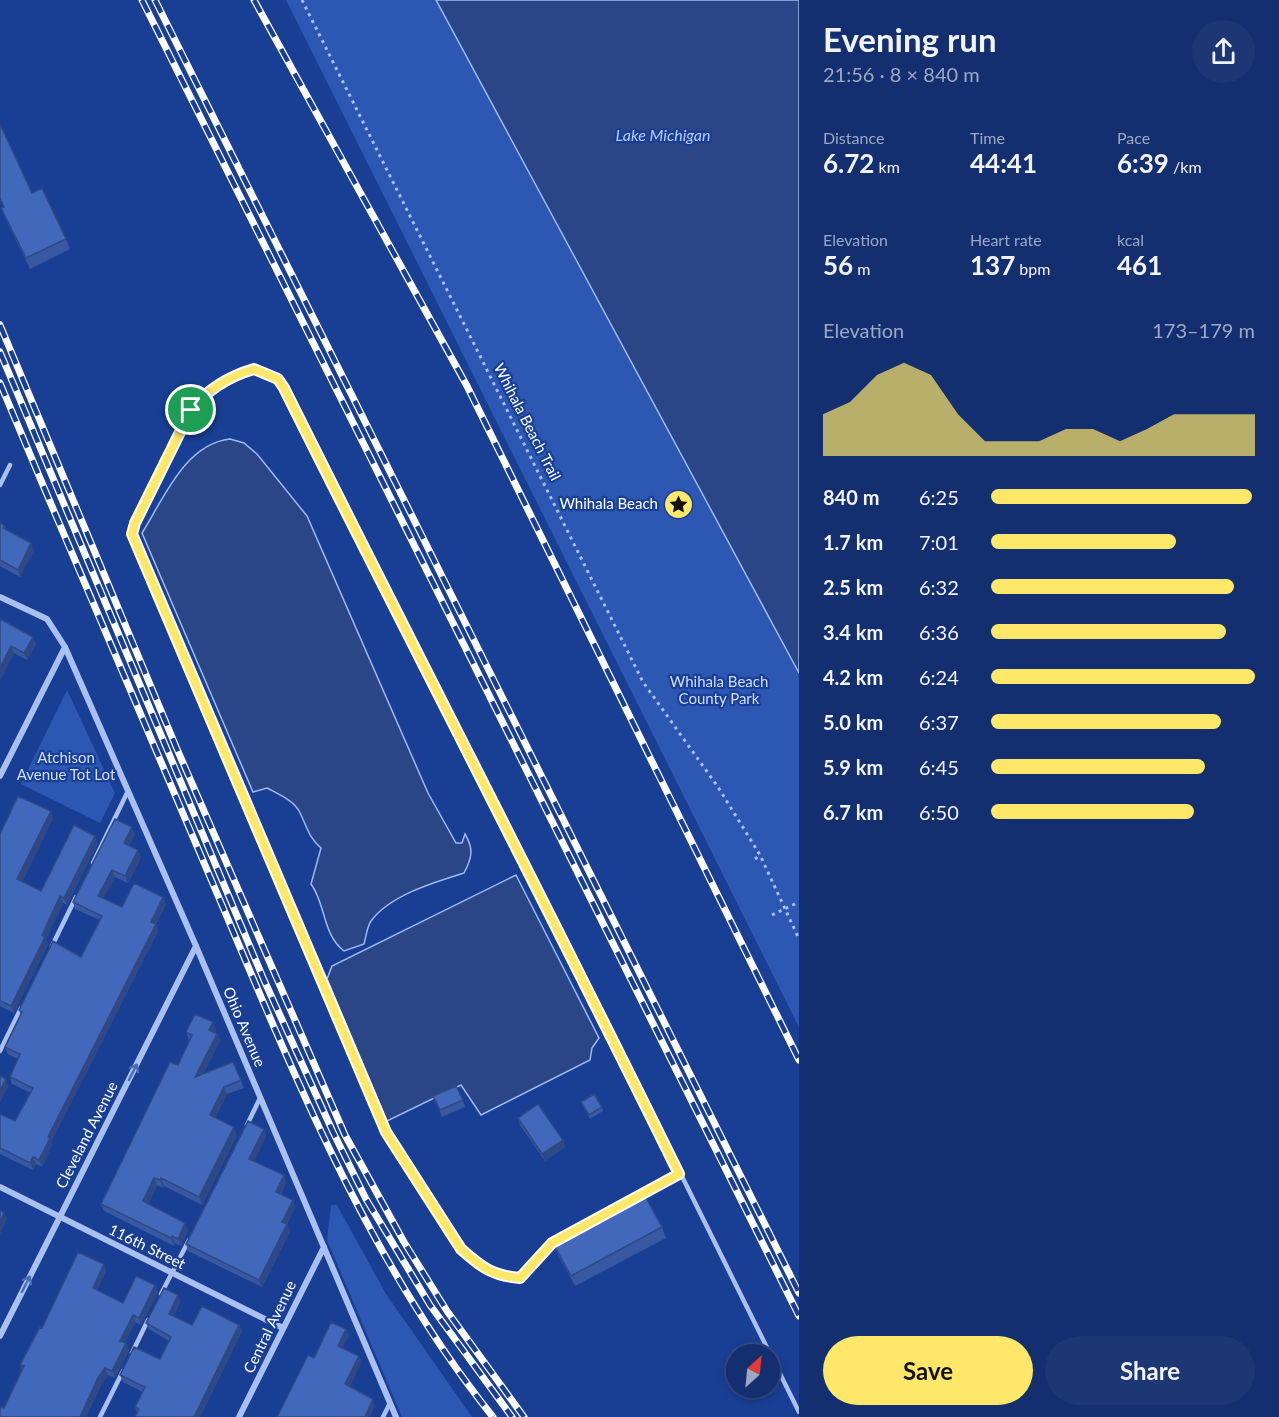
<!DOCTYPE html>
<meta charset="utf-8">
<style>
:root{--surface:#132f6f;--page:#1c3774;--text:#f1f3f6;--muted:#9da9c3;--line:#324a82;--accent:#ffe769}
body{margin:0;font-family:Lato,sans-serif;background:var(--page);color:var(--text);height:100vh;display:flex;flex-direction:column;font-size:22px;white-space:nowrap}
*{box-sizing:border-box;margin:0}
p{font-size:20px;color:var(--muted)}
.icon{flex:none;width:33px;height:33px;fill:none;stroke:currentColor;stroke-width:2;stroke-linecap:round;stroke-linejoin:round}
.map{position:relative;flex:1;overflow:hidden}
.panel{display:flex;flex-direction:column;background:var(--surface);width:480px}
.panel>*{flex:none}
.needle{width:39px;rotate:27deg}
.fabs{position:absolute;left:726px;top:1344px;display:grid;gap:12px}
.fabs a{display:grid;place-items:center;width:54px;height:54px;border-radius:50%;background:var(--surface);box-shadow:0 3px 9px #0003,0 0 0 2px var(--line);font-size:30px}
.pin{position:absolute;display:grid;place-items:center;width:51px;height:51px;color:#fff;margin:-26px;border:3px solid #fff;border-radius:50%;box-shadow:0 2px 6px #0007}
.round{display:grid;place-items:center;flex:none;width:63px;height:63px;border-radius:32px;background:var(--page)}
.overview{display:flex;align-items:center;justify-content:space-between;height:102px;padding:0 24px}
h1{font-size:33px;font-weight:700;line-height:45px}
.metrics{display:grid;grid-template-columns:repeat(3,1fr);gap:9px;height:102px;padding:6px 24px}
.metrics div{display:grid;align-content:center}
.metrics b{font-size:26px;font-weight:700}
.metrics small{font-size:16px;font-weight:400}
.metrics p{font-size:16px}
.chart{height:168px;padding:12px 24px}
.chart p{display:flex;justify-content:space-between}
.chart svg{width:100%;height:108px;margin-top:6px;fill:var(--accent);opacity:.7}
.button{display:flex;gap:12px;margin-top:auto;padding:12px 24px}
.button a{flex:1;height:69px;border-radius:36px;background:var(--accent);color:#111;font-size:24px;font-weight:700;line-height:69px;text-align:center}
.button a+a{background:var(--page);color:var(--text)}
ul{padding:0 24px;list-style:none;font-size:20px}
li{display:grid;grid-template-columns:96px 72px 1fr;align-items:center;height:45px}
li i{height:15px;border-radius:8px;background:var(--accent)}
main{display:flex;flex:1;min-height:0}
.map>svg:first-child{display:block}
.green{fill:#2c57b2}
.water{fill:#2b4686;stroke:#9cb9f2;stroke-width:1.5}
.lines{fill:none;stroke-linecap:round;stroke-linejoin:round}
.path{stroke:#a9c0f0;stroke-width:3;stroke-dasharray:3 4.5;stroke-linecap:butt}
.service{stroke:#a9c0f0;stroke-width:4.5}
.minor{stroke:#a9c0f0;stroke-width:6}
.rail-casing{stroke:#fff;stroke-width:7}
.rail{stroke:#193f94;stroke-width:4.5;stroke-dasharray:14;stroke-linecap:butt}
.wall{fill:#3859a1}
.shaded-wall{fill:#2e4983}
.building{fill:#4168bb;stroke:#2e4983;stroke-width:1.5}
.oneway{stroke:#4b6cb4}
.route-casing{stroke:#fff;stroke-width:12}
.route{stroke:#ffe769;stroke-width:8}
.labels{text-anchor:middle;stroke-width:4.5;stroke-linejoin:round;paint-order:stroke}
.street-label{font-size:15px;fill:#fff;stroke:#193f94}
.poi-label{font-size:15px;fill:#fff;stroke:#193f94;text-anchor:end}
.park-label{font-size:15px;fill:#d0defb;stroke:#193f94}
.water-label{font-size:16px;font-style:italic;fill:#b6cbf7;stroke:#193f94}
</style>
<main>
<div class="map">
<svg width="799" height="1417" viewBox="0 0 799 1417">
<rect width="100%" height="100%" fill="#193f94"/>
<!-- green -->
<path class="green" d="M286 0H436L799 673V1027Z
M67 690 115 793 100 823 21 784Z
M331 1205H337L386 1294 472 1417H402L327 1240Z"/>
<!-- water -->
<path class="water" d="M436 0H799V673Z
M230 439 244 443 257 454 307 516 428 793 456 843H462L465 834C474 849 472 858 464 873 435 882 390 895 371 921 367 927 366 937 364 944L344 951C322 934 326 904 311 884L321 848C308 837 307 826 299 811 293 800 278 794 267 788L253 792 142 533C164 498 185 444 230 439Z
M516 875 599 1038 592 1048 590 1060 481 1115 461 1085 387 1121 327 979 332 966Z"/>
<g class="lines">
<!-- path -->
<path class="path" d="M302 0 643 682 718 787 760 855 799 939
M755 859 760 855
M772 915 799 902"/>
<!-- service -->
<path class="service" d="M0 485 10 465
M93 863 128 791
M52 946 76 897
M0 1051 21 1008
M247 1125 260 1098
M679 1174 552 1243 520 1278C493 1276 481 1267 461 1249L386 1132 132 534 135 523 191 410C211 384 259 351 284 388L445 711 581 973 799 1412
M161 1294 189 1240
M132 1353 148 1320
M100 1417 123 1371
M383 1417 390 1403"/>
<!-- minor -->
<path class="minor" d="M0 597 47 619 65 647 196 946 396 1417
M0 776 65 647
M0 1187 283 1328
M0 1336 196 946
M239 1417 324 1247"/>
<defs>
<path id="rail" d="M142 0 799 1316
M155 0 799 1293
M254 0 467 386 799 1060
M0 325 177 749 345 1135 404 1242 447 1311 524 1417
M0 352 264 980 333 1132 366 1199 430 1305 512 1417
M0 383C72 555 146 726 219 898 296 1079 369 1262 493 1417"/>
</defs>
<!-- rail casing -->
<use href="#rail" class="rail-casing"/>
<!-- rail -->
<use href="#rail" class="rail"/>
</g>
<!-- wall -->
<path class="wall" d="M0 124 32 193 66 239 70 249 30 269 5 218 1 208 3 207 0 199Z
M0 523 4 525 6 530 34 550 20 577 0 566Z
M0 619 33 637 36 644 27 660 14 653Z
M53 818 22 882 41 891 98 843 67 905 63 903 46 939 48 944 14 1013 0 1006V834Z
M135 834 129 845 141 857 128 883 115 877 103 898 122 907 166 904 156 924 158 931 51 1142 52 1145 42 1167 36 1164 33 1170 0 1154V1114L15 1121 31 1093 12 1084 10 1077 18 1059 8 1054 5 1047 21 1015 19 1010 81 957 100 920 75 909 73 902Z
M216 1030 215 1032 217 1034 220 1041 203 1074 233 1062 244 1088 227 1094 215 1118 237 1135 202 1205 164 1186 163 1188 157 1185 148 1204 188 1231 181 1246 175 1243 174 1246 104 1211 101 1204 178 1065 190 1040H189L186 1032Z
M433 1096 463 1100 465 1107 442 1117Z
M581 1102 602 1107 603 1111 590 1119Z
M518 1118 563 1140 565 1147 545 1161 520 1125Z
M266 1136 254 1161 286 1182 281 1194 293 1200 295 1207 287 1224 290 1231 262 1287 188 1251 186 1244Z
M662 1227 666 1238 575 1286 557 1253 553 1243Z
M104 1264 106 1271 97 1290 123 1303 155 1285 158 1292 141 1325 135 1322 125 1343H126L129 1350 115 1378 108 1375 101 1385 86 1417H0L22 1370 20 1365 42 1328Z
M180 1302 174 1316 192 1325H239L242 1331 200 1417H135L137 1412 135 1407 143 1392 123 1382 120 1375 160 1359 169 1341 149 1329 146 1323Z"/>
<!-- shaded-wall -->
<path class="shaded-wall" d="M31 543 34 550 20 577 18 570Z
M33 637 36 644 27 660 24 653Z
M11 646 14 653 0 681V668Z
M51 811 53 818 20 886 17 879Z
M132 827 135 834 127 850 124 843Z
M95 836 98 843 67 905 64 898Z
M138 850 141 857 128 883 125 876Z
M112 870 115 877 101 903 98 896Z
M60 896 63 903 46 939 48 944 14 1013 11 1006Z
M163 897 166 904 156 924 158 931 51 1142 52 1145 42 1167 39 1160 48 1137Z
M213 1022 216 1030 212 1037 209 1030Z
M217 1034 220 1041 198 1085 195 1077Z
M6 1079 8 1086 0 1103V1090Z
M224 1087 227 1094 213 1123 210 1115Z
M234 1127 237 1135 202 1205 199 1197Z
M264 1129 266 1136 252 1166 249 1159Z
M563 1140 565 1147 545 1161 542 1154Z
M33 1157 36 1164 33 1170 30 1163Z
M284 1175 286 1182 278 1199 276 1192Z
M154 1178 157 1185 146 1209 143 1201Z
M161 1178 164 1186 163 1188 160 1180Z
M293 1200 295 1207 285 1229 282 1222Z
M4 1213 7 1219 0 1235V1222Z
M185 1223 188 1231 181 1246 178 1239Z
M287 1224 290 1231 262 1287 259 1280Z
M172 1236 175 1243 174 1246 171 1238Z
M104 1264 106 1271 95 1295 93 1288Z
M155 1285 158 1292 141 1325 139 1318Z
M178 1295 180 1302 172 1321 169 1314Z
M133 1315 135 1322 123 1347 120 1341Z
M239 1325 242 1331 200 1417H194Z
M346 1329 349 1336 340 1353 338 1346Z
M126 1343 129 1350 115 1378 112 1371Z
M359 1356 361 1363 348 1391 345 1384Z
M105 1368 108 1375 101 1385 86 1417H80L98 1378Z
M373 1399 375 1406 370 1417H365Z"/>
<!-- building -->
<path class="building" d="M0 124 32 193 42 188 66 239 26 258 1 208 4 207 0 198Z
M0 523 4 525 3 528 31 543 18 570 0 560Z
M0 619 33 637 24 653 11 646 0 668Z
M18 796 51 811 17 879 41 891 74 825 95 836 64 898 60 896 42 935 45 937 11 1006 0 1001V834Z
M115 819 132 827 124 843 138 850 125 876 112 870 98 896 122 907 134 883 163 897 151 922 156 924 48 1137 50 1138 39 1160 33 1157 30 1163 0 1148V1114L15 1121 33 1088 10 1077 20 1054 5 1047 22 1012 19 1010 53 941 81 957 102 916 73 902Z
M195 1014 213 1022 209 1030 217 1034 195 1077 233 1062 241 1080 224 1087 210 1115 234 1127 199 1197 161 1178 160 1180 154 1178 143 1201 185 1223 178 1239 172 1236 171 1238 101 1204 170 1062 178 1065 192 1035 186 1032Z
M0 1076 6 1079 0 1090Z
M456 1086 463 1100 440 1110 433 1096Z
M594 1094 602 1107 589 1115 581 1102Z
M538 1104 563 1140 542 1154 518 1118Z
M248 1121 264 1129 249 1159 284 1175 276 1192 293 1200 282 1222 287 1224 259 1280 186 1244Z
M644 1194 662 1227 571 1276 553 1243Z
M0 1210 4 1213 0 1222Z
M78 1252 104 1264 93 1288 123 1303 136 1276 155 1285 139 1318 133 1315 120 1341 126 1343 112 1371 105 1368 98 1378 80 1417H0V1409L2 1406 4 1408 24 1366 20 1365 40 1327 42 1328Z
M164 1288 178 1295 169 1314 192 1325 202 1306 239 1325 194 1417H135L139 1409 135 1407 145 1387 120 1375 134 1347 160 1359 171 1337 146 1323Z
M331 1322 346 1329 338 1346 359 1356 345 1384 373 1399 365 1417H277L308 1355 314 1358Z"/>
<!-- one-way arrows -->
<defs><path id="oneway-shaft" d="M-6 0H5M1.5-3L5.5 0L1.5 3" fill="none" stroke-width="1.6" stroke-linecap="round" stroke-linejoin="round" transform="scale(1.5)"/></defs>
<g class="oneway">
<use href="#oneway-shaft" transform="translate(133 1072) rotate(-63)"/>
<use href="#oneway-shaft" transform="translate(26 1284) rotate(-63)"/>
</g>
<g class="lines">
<defs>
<path id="route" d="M254 369 278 379 284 388C415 651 550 911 679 1174L552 1243 520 1278C493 1276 481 1267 461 1249L386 1132 132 534 135 523 191 410C207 390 230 376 254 369Z"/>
</defs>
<!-- route casing -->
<use href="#route" class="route-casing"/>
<!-- route -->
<use href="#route" class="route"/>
</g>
<!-- icons -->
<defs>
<symbol id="sight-disc" viewBox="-11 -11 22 22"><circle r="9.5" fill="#ffe769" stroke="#193f94"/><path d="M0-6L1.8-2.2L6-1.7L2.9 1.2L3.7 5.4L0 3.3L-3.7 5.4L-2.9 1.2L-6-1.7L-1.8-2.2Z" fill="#111"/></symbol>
</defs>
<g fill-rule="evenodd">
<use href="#sight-disc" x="662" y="488" width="33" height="33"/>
</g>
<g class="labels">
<!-- street labels -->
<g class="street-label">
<text transform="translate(527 422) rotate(63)" y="5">Whihala Beach Trail</text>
<text transform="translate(244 1027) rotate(67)" y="5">Ohio Avenue</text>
<text transform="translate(87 1135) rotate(-63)" y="5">Cleveland Avenue</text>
<text transform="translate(147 1247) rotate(26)" y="5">116th Street</text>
<text transform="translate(270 1327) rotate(-64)" y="5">Central Avenue</text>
</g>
<!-- poi labels -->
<g class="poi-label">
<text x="658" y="509">Whihala Beach</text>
</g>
<!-- park labels -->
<g class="park-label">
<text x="719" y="687">Whihala Beach<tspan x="719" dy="17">County Park</tspan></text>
<text x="66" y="763">Atchison<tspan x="66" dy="17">Avenue Tot Lot</tspan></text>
</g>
<!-- water labels -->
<g class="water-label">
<text x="663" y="141">Lake Michigan</text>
</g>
</g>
</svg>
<div class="fabs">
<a><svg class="needle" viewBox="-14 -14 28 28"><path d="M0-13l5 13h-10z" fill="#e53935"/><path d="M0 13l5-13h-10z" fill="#9da9c3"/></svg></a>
</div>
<div class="pin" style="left:191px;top:410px;background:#1e9e55"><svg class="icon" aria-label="arrive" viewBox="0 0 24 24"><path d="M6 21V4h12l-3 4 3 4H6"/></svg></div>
</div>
<section class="panel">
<div class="overview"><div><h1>Evening run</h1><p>21:56 · 8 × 840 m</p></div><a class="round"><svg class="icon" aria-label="share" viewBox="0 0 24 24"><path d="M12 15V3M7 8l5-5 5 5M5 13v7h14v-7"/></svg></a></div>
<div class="metrics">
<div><p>Distance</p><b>6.72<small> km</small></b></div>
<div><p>Time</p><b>44:41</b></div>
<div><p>Pace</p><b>6:39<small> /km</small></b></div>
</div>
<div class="metrics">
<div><p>Elevation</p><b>56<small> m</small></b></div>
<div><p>Heart rate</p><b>137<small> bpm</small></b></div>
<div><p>kcal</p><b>461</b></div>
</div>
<div class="chart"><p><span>Elevation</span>173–179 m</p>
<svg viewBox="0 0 160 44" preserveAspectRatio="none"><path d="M0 44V27L10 22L20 11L30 6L40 11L50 27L60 38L70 38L80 38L90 33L100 33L110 38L120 33L130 27L140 27L150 27L160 27V44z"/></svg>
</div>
<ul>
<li><b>840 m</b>6:25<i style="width:99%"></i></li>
<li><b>1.7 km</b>7:01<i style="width:70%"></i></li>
<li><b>2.5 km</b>6:32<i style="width:92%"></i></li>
<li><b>3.4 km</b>6:36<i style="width:89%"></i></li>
<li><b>4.2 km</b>6:24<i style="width:100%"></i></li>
<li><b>5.0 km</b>6:37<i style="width:87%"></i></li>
<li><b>5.9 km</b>6:45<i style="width:81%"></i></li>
<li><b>6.7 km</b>6:50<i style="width:77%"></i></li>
</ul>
<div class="button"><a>Save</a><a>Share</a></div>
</section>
</main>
